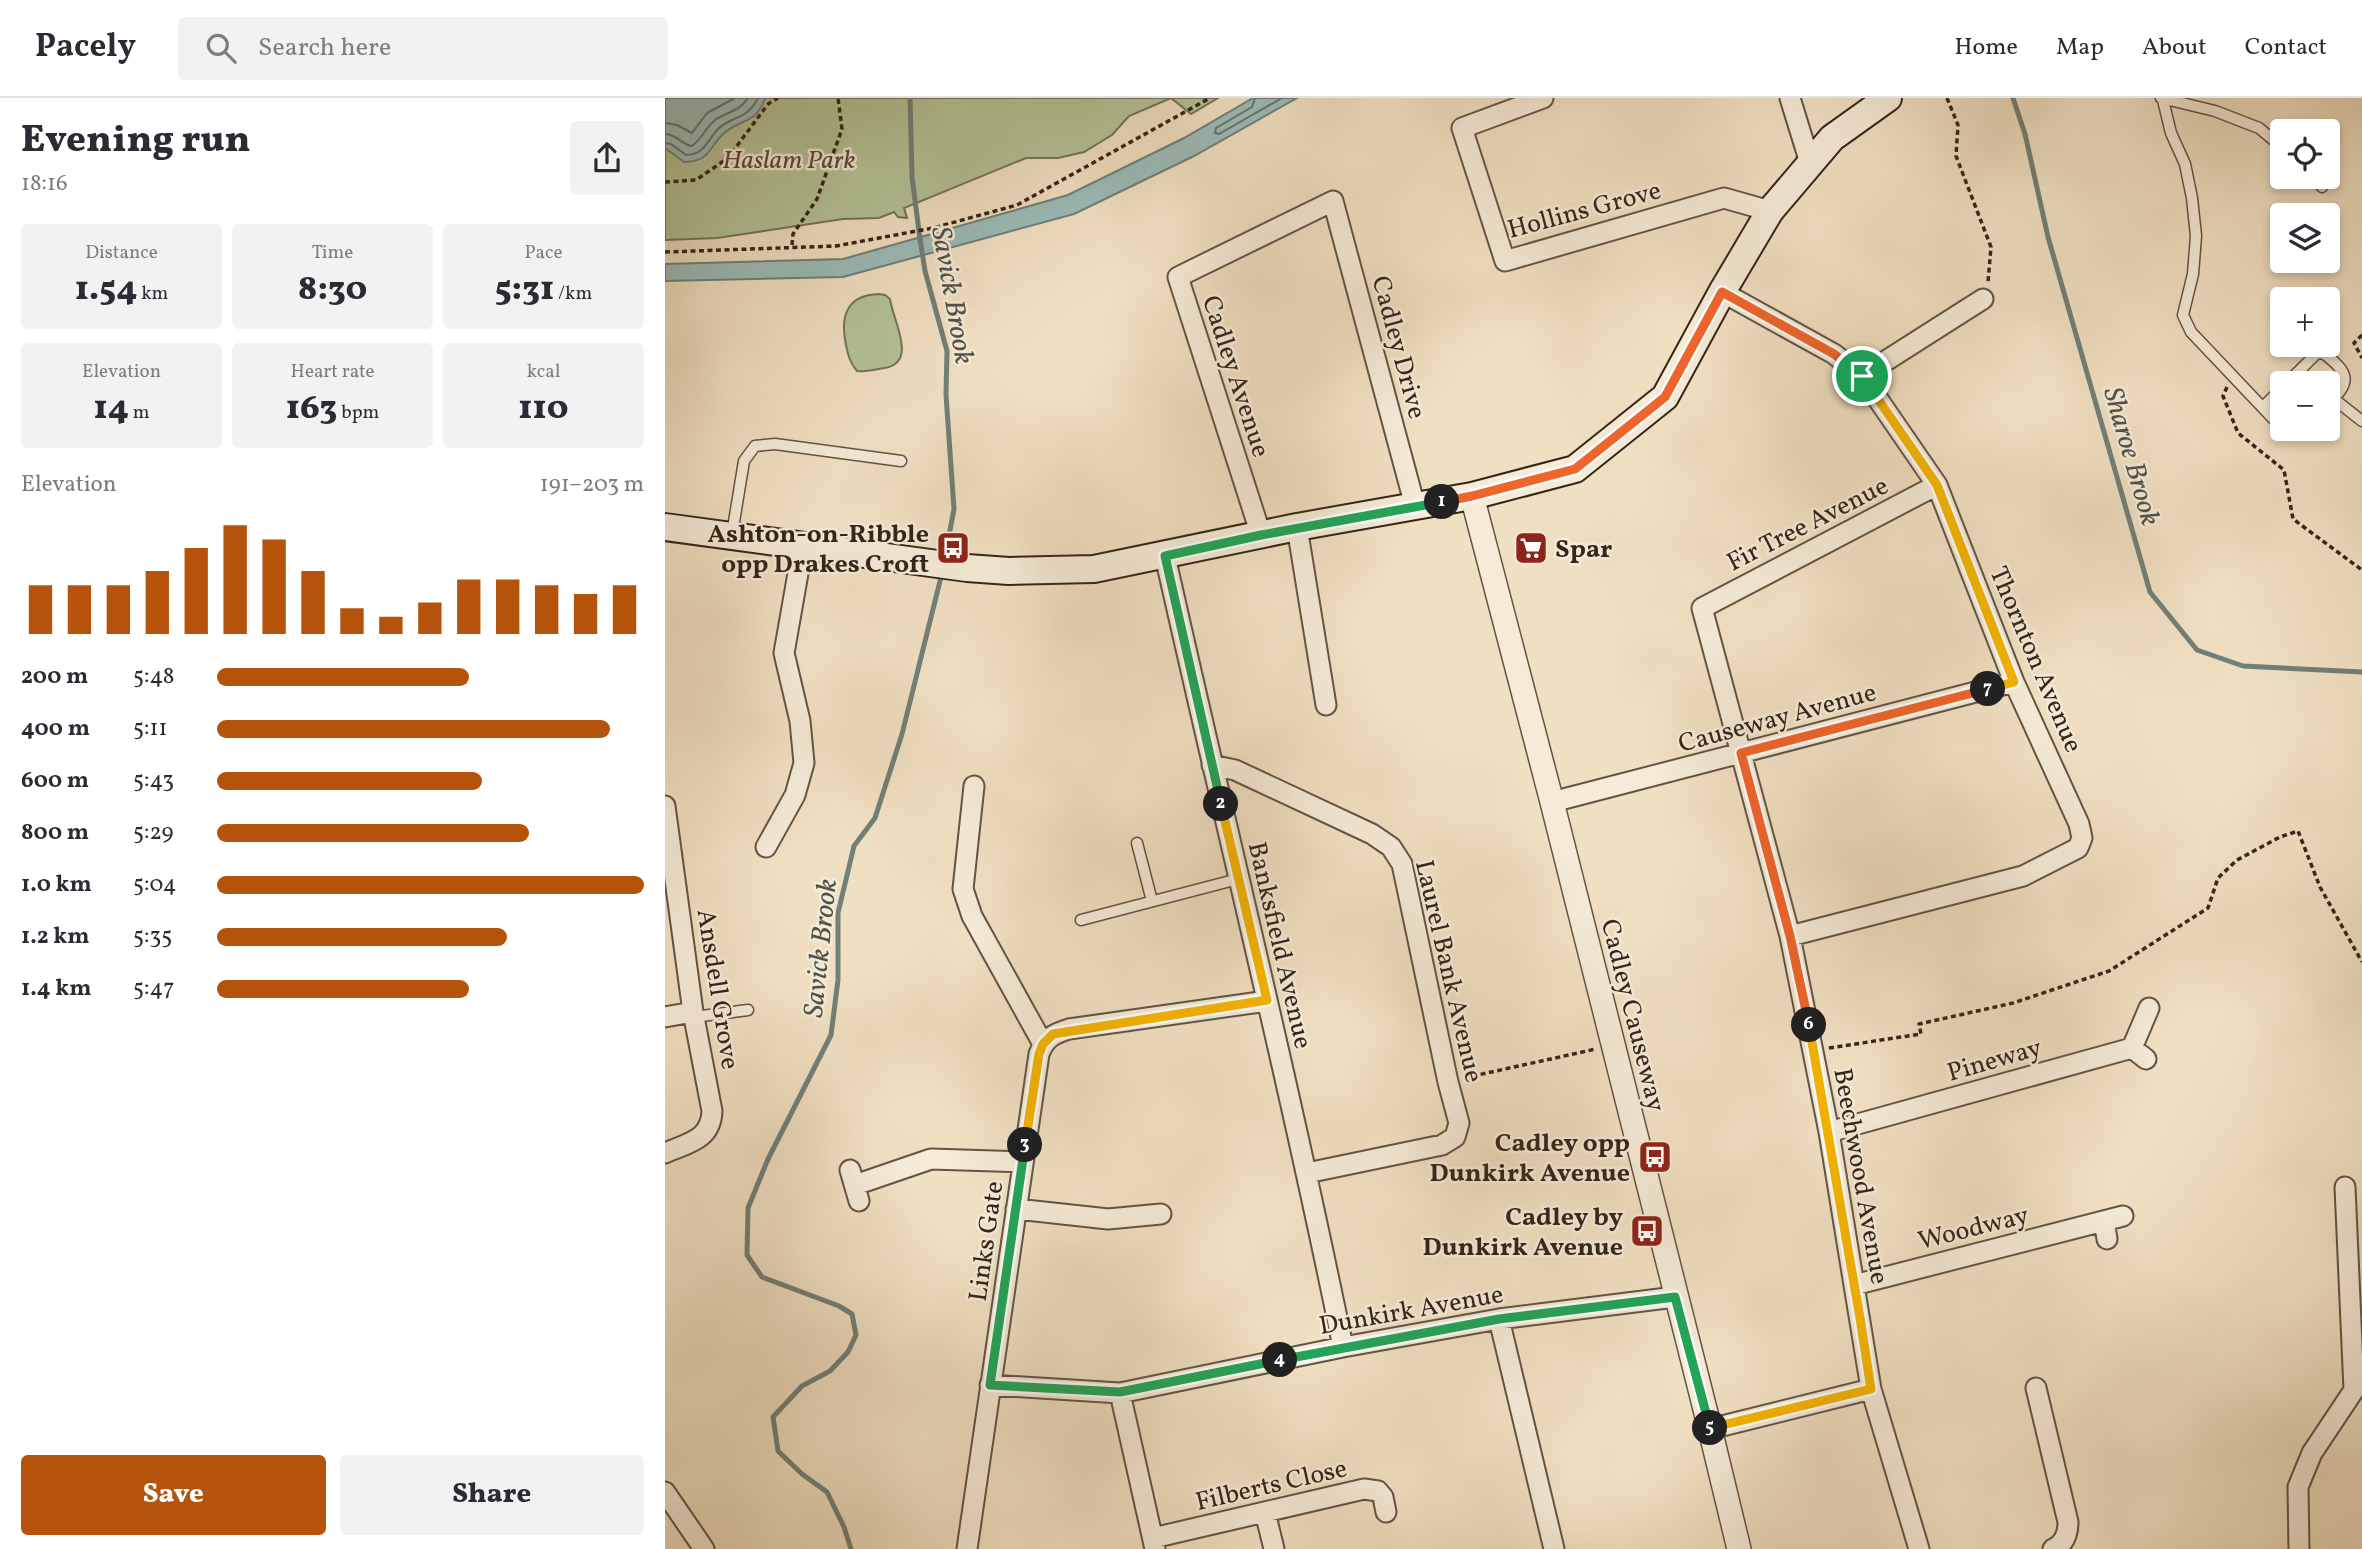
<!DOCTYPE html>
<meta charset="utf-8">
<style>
:root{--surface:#fff;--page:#f2f2f3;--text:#2b2b33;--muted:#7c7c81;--line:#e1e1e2;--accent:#b45309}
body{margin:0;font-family:Vollkorn,serif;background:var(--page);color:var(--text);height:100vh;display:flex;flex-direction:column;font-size:26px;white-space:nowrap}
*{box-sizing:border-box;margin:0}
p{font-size:23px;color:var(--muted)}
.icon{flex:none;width:38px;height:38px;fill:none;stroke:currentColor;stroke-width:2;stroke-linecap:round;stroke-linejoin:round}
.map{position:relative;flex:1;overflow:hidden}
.panel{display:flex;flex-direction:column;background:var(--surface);width:665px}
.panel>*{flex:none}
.tools{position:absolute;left:1605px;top:21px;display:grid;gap:14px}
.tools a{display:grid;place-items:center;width:70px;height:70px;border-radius:7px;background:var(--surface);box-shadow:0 4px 10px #0003;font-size:35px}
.pin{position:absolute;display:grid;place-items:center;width:60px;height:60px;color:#fff;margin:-30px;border:4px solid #fff;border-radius:50%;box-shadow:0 2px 7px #0007}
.km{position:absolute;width:35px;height:35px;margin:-18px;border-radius:50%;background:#222;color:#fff;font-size:19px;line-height:35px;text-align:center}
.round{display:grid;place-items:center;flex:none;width:74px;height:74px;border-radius:7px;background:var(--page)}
.summary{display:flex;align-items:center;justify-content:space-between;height:119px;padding:0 21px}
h1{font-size:38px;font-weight:800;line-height:52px}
.figures{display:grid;grid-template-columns:repeat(3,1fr);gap:10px;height:119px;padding:7px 21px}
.figures div{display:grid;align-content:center;border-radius:7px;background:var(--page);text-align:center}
.figures b{font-size:35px;font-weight:800}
.figures small{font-size:19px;font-weight:400}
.figures p{font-size:19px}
.chart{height:196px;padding:14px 21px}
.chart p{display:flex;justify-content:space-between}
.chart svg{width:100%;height:126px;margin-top:7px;stroke:var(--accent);stroke-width:6}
.button{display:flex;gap:14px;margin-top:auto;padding:14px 21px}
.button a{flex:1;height:80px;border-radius:7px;background:var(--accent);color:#fff;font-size:28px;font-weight:800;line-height:80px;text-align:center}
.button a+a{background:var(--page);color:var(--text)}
ul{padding:0 21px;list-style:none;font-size:23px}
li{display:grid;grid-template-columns:112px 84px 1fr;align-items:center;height:52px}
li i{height:18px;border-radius:9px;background:var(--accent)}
header{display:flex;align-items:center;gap:42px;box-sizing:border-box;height:98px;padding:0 35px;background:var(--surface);border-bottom:2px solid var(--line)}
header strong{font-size:33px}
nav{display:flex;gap:38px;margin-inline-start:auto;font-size:24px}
.search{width:490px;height:63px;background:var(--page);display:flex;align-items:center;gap:18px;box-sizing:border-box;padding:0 24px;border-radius:7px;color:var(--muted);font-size:26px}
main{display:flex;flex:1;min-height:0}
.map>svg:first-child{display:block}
.green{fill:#b4c397;stroke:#747458;stroke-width:2}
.water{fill:#9bbcb9;stroke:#718079;stroke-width:2}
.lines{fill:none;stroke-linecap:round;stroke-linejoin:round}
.shore{stroke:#67706a;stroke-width:2}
.stream{stroke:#718079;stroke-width:5}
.service-casing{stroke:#625444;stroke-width:13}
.minor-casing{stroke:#625444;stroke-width:23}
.tertiary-casing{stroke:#625444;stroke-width:26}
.secondary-casing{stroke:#33251a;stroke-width:30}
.path{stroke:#33251a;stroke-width:3.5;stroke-dasharray:5 3.5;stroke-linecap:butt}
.service{stroke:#f5ebd7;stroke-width:10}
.minor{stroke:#f5ebd7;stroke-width:19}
.tertiary{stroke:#f5ebd7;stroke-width:23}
.secondary{stroke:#f5ebd7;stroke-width:26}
.split-1-casing{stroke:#fff;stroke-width:14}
.split-2-casing{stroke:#fff;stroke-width:14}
.split-3-casing{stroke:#fff;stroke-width:14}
.split-4-casing{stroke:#fff;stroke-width:14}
.split-5-casing{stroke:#fff;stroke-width:14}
.split-6-casing{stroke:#fff;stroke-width:14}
.split-7-casing{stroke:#fff;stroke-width:14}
.split-8-casing{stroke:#fff;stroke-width:14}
.split-1{stroke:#f0652b;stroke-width:9}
.split-2{stroke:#22a559;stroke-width:9}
.split-3{stroke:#f5b400;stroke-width:9}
.split-4{stroke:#22a559;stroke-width:9}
.split-5{stroke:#22a559;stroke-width:9}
.split-6{stroke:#f5b400;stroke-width:9}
.split-7{stroke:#f0652b;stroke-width:9}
.split-8{stroke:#f5b400;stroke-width:9}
.labels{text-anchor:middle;stroke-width:5;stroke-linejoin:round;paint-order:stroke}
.park-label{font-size:26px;font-style:italic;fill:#534c39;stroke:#f5ebd7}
.street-label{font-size:26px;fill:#33251a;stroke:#f5ebd7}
.poi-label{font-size:26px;font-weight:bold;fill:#33251a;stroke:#f5ebd7;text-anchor:end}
.water-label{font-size:28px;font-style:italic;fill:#52524a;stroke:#f5ebd7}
</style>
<header>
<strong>Pacely</strong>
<div class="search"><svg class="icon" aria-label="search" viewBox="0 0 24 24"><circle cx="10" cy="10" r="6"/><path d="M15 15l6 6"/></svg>Search here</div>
<nav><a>Home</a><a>Map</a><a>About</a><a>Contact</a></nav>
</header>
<main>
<section class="panel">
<div class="summary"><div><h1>Evening run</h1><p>18:16</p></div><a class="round"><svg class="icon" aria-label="share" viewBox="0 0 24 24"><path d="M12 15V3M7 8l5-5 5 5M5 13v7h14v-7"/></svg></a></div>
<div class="figures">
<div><p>Distance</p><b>1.54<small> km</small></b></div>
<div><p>Time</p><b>8:30</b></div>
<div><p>Pace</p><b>5:31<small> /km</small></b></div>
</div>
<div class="figures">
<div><p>Elevation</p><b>14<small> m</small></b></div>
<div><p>Heart rate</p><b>163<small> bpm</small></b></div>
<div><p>kcal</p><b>110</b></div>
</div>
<div class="chart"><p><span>Elevation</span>191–203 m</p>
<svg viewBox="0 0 160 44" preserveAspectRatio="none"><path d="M5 44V27M15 44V27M25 44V27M35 44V22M45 44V14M55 44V6M65 44V11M75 44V22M85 44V35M95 44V38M105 44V33M115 44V25M125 44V25M135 44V27M145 44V30M155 44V27"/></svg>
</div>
<ul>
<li><b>200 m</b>5:48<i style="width:59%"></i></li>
<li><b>400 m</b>5:11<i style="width:92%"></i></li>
<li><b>600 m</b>5:43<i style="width:62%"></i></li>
<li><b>800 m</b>5:29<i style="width:73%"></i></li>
<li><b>1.0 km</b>5:04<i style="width:100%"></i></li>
<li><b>1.2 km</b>5:35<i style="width:68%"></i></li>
<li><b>1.4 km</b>5:47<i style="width:59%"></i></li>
</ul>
<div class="button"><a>Save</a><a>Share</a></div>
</section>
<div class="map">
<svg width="1697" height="1451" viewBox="0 0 1697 1451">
<rect width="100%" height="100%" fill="#f0e0c2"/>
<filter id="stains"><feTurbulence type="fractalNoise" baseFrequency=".00286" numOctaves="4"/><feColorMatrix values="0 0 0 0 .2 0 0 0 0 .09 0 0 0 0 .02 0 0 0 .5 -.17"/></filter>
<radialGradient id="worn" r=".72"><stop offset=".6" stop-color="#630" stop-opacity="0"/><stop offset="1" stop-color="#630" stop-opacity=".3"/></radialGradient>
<!-- green -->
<path class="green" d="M0 0H553L526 16 506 0 464 18 447 37 419 54 393 60H361L239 110 242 120 233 119 229 114 214 120 178 121 52 140 0 142Z
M214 196 220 197 225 201C228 223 253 264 220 270 211 271 201 274 192 273 185 265 183 257 181 247 175 219 181 197 214 196Z"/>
<!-- water -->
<path class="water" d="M0 0H100C92 26 74 21 58 36 42 52 45 63 19 64L0 50Z
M588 0H632L529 58 409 116 178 179 0 183V166L178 161 270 135 403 97 519 40Z"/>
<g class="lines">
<!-- shore -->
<path class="shore" d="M590 0 587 9 551 30 550 35 554 36 617 0
M0 25 12 27 27 35 42 15 70 0
M0 36C12 36 17 47 27 48 37 41 41 29 50 22 62 14 75 13 83 0
M0 45 6 46 21 57C40 57 42 42 54 30 69 17 82 22 93 0"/>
<!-- stream -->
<path class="stream" d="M245 0 247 79 255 141 260 173 282 253 281 297 289 411 280 459
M1348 0 1360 36 1383 139 1485 494 1532 552 1578 568 1697 574
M186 1451 179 1429 162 1394 137 1376 113 1353 108 1319 137 1288 165 1273 183 1254 191 1237 187 1216 174 1208 97 1179 82 1157 83 1110 103 1061 166 937 173 882V815L189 748 210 720 237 636 277 475"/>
<defs>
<path id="service" d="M1496 0 1550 13 1594 30 1617 49
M1498 2 1506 35 1520 66 1527 100 1531 138 1528 176 1518 217 1526 234 1617 330
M1648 79 1657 89
M1622 285 1651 256 1658 255C1685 275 1687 284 1662 307
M1669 301 1697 323
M1598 309 1617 290
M1618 331 1623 335H1632L1637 331
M67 436 79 363 90 348 110 346 236 363
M472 745 487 803
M416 822 573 781
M29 919 83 912"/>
<path id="minor" d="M878 0 797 30 840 163 1059 100 1105 113
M1125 0 1145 65
M1057 194 1169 256 1197 278 1272 387 1349 584 1414 726 1417 740 1413 750 1358 778 1125 838
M1197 278 1318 201
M632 429 661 607
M596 437 513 179 668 103 750 408
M500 458C559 722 624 984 678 1249
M547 667 570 672 707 736 726 749 737 766 783 984 794 1025 790 1039 777 1047 642 1075
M309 688 298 791 307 818 378 946
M887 704 1349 584
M0 708 28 914 47 1013C46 1042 23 1045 0 1055
M101 749 130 697 139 665 135 623 119 555 138 447
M0 919 28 914
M1467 950 1481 961
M1164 1034 1467 950 1484 910
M185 1072 194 1103
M190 1087 266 1061 357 1064
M351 1111 443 1121 496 1116
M1439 1123 1442 1141
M1189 1187 1458 1118
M834 1221 889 1451
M325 1287 455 1295 678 1249 834 1221 1010 1199
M1371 1290 1403 1424C1403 1435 1400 1446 1388 1451
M455 1295 490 1451
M1045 1331 1206 1291
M0 1394 39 1451
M600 1414 609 1451
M488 1440 699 1391 713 1393 718 1399 721 1414
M302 1451 374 956C380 940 388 936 404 931L602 903
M1254 1451 1206 1291 1164 1034 1125 838 1037 510 1272 387
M1634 1451 1633 1389 1647 1355 1689 1292 1680 1089"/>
<path id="tertiary" d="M807 398 887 704 1045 1331 1074 1451"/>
<path id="secondary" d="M0 429 302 470 344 473 429 471 632 429 807 398 910 371 1000 299 1057 194 1105 113 1167 40 1223 0"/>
</defs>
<!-- service casing -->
<use href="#service" class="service-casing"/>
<!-- minor casing -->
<use href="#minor" class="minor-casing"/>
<!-- tertiary casing -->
<use href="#tertiary" class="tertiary-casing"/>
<!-- secondary casing -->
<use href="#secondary" class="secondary-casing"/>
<!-- path -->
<path class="path" d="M1282 0 1293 27 1291 58 1326 149 1323 184
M0 84 31 82 63 60 103 6 113 0
M127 147 128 136 152 101 177 31 173 0
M0 154 171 148 268 130 352 107 545 0
M1697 237 1689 245 1697 260
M1562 289 1558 298 1573 335 1619 372 1628 421 1697 472
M1164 950 1256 936 1254 926 1348 905 1444 873 1543 810 1553 780 1572 762 1615 739 1633 733 1655 789 1697 864
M799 980 931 951"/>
<!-- service -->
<use href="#service" class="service"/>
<!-- minor -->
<use href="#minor" class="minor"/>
<!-- tertiary -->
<use href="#tertiary" class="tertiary"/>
<!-- secondary -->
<use href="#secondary" class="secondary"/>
</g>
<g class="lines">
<defs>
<path id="split-1" d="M777 404 807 398 910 371 1000 299 1057 194 1169 256 1197 278"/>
<path id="split-2" d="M556 706 500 458 596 437 777 404"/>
<path id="split-3" d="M360 1047 374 956 378 946 388 936 602 902 556 706"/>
<path id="split-4" d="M360 1047 325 1287 455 1294 615 1262"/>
<path id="split-5" d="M615 1262 834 1221 1010 1199 1045 1330"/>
<path id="split-6" d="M1045 1330 1206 1291 1195 1220 1144 927"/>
<path id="split-7" d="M1144 927 1125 838 1076 655 1323 591"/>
<path id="split-8" d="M1197 278 1272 387 1349 584 1323 591"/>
</defs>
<!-- split-1 casing -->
<use href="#split-1" class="split-1-casing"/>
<!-- split-2 casing -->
<use href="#split-2" class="split-2-casing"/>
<!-- split-3 casing -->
<use href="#split-3" class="split-3-casing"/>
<!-- split-4 casing -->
<use href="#split-4" class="split-4-casing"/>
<!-- split-5 casing -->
<use href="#split-5" class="split-5-casing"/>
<!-- split-6 casing -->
<use href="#split-6" class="split-6-casing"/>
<!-- split-7 casing -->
<use href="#split-7" class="split-7-casing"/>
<!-- split-8 casing -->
<use href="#split-8" class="split-8-casing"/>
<!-- split-1 -->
<use href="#split-1" class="split-1"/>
<!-- split-2 -->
<use href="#split-2" class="split-2"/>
<!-- split-3 -->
<use href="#split-3" class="split-3"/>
<!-- split-4 -->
<use href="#split-4" class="split-4"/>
<!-- split-5 -->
<use href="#split-5" class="split-5"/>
<!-- split-6 -->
<use href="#split-6" class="split-6"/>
<!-- split-7 -->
<use href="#split-7" class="split-7"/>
<!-- split-8 -->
<use href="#split-8" class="split-8"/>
</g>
<!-- icons -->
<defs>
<symbol id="bus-square" viewBox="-11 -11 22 22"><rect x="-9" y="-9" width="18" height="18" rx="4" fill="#8f2418" stroke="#f5ebd7"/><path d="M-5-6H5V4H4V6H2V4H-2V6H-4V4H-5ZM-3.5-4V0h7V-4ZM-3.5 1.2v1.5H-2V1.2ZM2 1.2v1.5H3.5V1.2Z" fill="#fff"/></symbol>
<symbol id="supermarket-square" viewBox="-11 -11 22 22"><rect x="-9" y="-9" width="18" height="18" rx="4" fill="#8f2418" stroke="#f5ebd7"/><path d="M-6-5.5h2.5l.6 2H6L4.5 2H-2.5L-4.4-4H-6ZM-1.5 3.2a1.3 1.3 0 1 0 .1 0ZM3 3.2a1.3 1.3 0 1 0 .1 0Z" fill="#fff"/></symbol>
</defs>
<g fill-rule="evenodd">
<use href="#bus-square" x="269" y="431" width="38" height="38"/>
<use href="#supermarket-square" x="847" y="431" width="38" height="38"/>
<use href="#bus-square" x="971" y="1040" width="38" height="38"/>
<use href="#bus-square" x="963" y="1114" width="38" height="38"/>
</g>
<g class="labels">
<!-- park labels -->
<g class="park-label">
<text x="124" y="70">Haslam Park</text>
</g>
<!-- street labels -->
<g class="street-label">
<text transform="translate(919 111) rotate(-15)" y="9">Hollins Grove</text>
<text transform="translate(735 249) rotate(75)" y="9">Cadley Drive</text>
<text transform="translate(572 278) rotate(72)" y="9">Cadley Avenue</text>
<text transform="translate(1142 425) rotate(-27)" y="9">Fir Tree Avenue</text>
<text transform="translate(1372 561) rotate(67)" y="9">Thornton Avenue</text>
<text transform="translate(1112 619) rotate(-15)" y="9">Causeway Avenue</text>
<text transform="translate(616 847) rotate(77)" y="9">Banksfield Avenue</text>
<text transform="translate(785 873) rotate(77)" y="9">Laurel Bank Avenue</text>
<text transform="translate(54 891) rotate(81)" y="9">Ansdell Grove</text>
<text transform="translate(969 917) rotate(76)" y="9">Cadley Causeway</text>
<text transform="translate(1329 961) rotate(-16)" y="9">Pineway</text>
<text transform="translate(1197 1078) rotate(80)" y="9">Beechwood Avenue</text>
<text transform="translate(1308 1129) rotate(-14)" y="9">Woodway</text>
<text transform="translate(320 1143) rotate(-82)" y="9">Links Gate</text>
<text transform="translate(746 1211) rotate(-10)" y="9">Dunkirk Avenue</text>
<text transform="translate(606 1386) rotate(-13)" y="9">Filberts Close</text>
</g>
<!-- poi labels -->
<g class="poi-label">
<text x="264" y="444">Ashton-on-Ribble<tspan x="264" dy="30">opp Drakes Croft</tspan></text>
<text x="890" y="459" text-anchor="start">Spar</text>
<text x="965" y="1053">Cadley opp<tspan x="965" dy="30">Dunkirk Avenue</tspan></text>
<text x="958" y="1127">Cadley by<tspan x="958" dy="30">Dunkirk Avenue</tspan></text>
</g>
<!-- water labels -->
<g class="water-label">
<text transform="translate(289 197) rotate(80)" y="10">Savick Brook</text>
<text transform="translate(1468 358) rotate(74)" y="10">Sharoe Brook</text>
<text transform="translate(154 850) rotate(-84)" y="10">Savick Brook</text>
</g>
</g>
<rect width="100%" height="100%" filter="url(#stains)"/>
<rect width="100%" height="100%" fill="url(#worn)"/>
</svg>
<div class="tools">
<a><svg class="icon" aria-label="locate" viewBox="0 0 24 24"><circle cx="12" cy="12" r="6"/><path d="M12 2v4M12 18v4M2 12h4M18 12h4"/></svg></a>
<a><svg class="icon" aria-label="layers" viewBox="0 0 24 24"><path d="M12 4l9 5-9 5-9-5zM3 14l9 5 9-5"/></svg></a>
<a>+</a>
<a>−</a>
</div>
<div class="pin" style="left:1197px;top:278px;background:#1e9e55"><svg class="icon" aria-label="arrive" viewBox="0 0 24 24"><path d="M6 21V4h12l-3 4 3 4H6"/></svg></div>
<b class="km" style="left:777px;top:404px">1</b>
<b class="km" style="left:556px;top:706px">2</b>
<b class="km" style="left:360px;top:1047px">3</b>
<b class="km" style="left:615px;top:1262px">4</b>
<b class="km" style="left:1045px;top:1330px">5</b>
<b class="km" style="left:1144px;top:927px">6</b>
<b class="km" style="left:1323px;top:591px">7</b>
</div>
</main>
